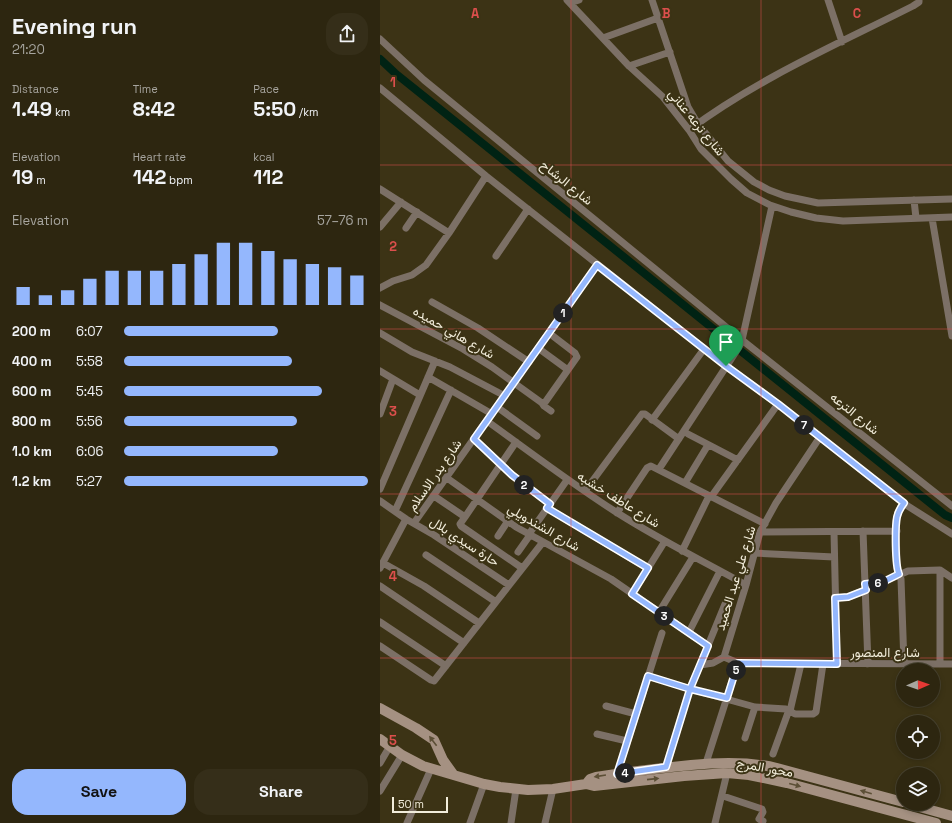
<!DOCTYPE html>
<meta charset="utf-8">
<style>
:root{--surface:#2d2610;--page:#352e19;--text:#f1f3f6;--muted:#a7a59f;--line:#484330;--accent:#94b7fd}
body{margin:0;font-family:"Space Grotesk",Vazirmatn,sans-serif;background:var(--page);color:var(--text);height:100vh;display:flex;flex-direction:column;font-size:15px;white-space:nowrap}
*{box-sizing:border-box;margin:0}
p{font-size:13px;color:var(--muted)}
.icon{flex:none;width:22px;height:22px;fill:none;stroke:currentColor;stroke-width:2;stroke-linecap:round;stroke-linejoin:round}
.map{position:relative;flex:1;overflow:hidden}
.panel{display:flex;flex-direction:column;background:var(--surface);width:380px}
.panel>*{flex:none}
.needle{width:26px;rotate:88deg}
.tools{position:absolute;left:516px;top:663px;display:grid;gap:8px}
.tools a{display:grid;place-items:center;width:44px;height:44px;border-radius:50%;background:var(--surface);box-shadow:0 2px 6px #0003,0 0 0 1px var(--line);font-size:20px}
.scale{position:absolute;left:12px;bottom:10px;width:56px;box-sizing:border-box;padding-left:4px;border:2px solid #f2eddb;border-top:0;font-size:11px;line-height:14px;white-space:nowrap;color:#f2eddb;-webkit-text-stroke:3px #3c3315;paint-order:stroke}
.pin{position:absolute;display:grid;place-items:center;width:34px;height:34px;color:#fff;margin:-41px -17px;border-radius:50% 50% 50% 0;rotate:-45deg;box-shadow:0 0 4px #0007}
.pin .icon{rotate:45deg}
.km{position:absolute;width:20px;height:20px;margin:-10px;border-radius:50%;background:#222;color:#fff;font-size:11px;line-height:20px;text-align:center}
.round{display:grid;place-items:center;flex:none;width:42px;height:42px;border-radius:16px;background:var(--page)}
.overview{display:flex;align-items:center;justify-content:space-between;height:68px;padding:0 12px}
h1{font-size:22px;font-weight:700;line-height:30px}
.stats{display:grid;grid-template-columns:repeat(3,1fr);gap:6px;height:68px;padding:4px 12px}
.stats div{display:grid;align-content:center}
.stats b{font-size:20px;font-weight:700}
.stats small{font-size:11px;font-weight:400}
.stats p{font-size:11px}
.chart{height:112px;padding:8px 12px}
.chart p{display:flex;justify-content:space-between}
.chart svg{width:100%;height:72px;margin-top:4px;stroke:var(--accent);stroke-width:6}
.button{display:flex;gap:8px;margin-top:auto;padding:8px 12px}
.button a{flex:1;height:46px;border-radius:16px;background:var(--accent);color:#111;font-size:16px;font-weight:700;line-height:46px;text-align:center}
.button a+a{background:var(--page);color:var(--text)}
ul{padding:0 12px;list-style:none;font-size:13px}
li{display:grid;grid-template-columns:64px 48px 1fr;align-items:center;height:30px}
li i{height:10px;border-radius:5px;background:var(--accent)}
main{display:flex;flex:1;min-height:0}
.map>svg:first-child{display:block}
.lines{fill:none;stroke-linecap:round;stroke-linejoin:round}
.canal{stroke:#002314;stroke-width:8}
.minor{stroke:#7c7066;stroke-width:7}
.secondary{stroke:#a59182;stroke-width:10}
.oneway{fill:#5c4f36}
.route-casing{stroke:#fff;stroke-width:8}
.route{stroke:#94b7fd;stroke-width:5}
.grid{fill:none;stroke:#dc4f4c;stroke-width:1;stroke-opacity:0.55}
.labels{text-anchor:middle;stroke-width:4;stroke-linejoin:round;paint-order:stroke}
.street-label{font-size:13px;fill:#f2eddb;stroke:#3c3315}
.grid-label{font-size:13px;text-anchor:middle;font-weight:bold;fill:#dc4f4c;stroke:#3c3315;stroke-width:4;stroke-linejoin:round;paint-order:stroke}
</style>
<main>
<section class="panel">
<div class="overview"><div><h1>Evening run</h1><p>21:20</p></div><a class="round"><svg class="icon" aria-label="share" viewBox="0 0 24 24"><path d="M12 15V3M7 8l5-5 5 5M5 13v7h14v-7"/></svg></a></div>
<div class="stats">
<div><p>Distance</p><b>1.49<small> km</small></b></div>
<div><p>Time</p><b>8:42</b></div>
<div><p>Pace</p><b>5:50<small> /km</small></b></div>
</div>
<div class="stats">
<div><p>Elevation</p><b>19<small> m</small></b></div>
<div><p>Heart rate</p><b>142<small> bpm</small></b></div>
<div><p>kcal</p><b>112</b></div>
</div>
<div class="chart"><p><span>Elevation</span>57–76 m</p>
<svg viewBox="0 0 160 44" preserveAspectRatio="none"><path d="M5 44V33M15 44V38M25 44V35M35 44V28M45 44V23M55 44V23M65 44V23M75 44V19M85 44V13M95 44V6M105 44V6M115 44V11M125 44V16M135 44V19M145 44V21M155 44V26"/></svg>
</div>
<ul>
<li><b>200 m</b>6:07<i style="width:63%"></i></li>
<li><b>400 m</b>5:58<i style="width:69%"></i></li>
<li><b>600 m</b>5:45<i style="width:81%"></i></li>
<li><b>800 m</b>5:56<i style="width:71%"></i></li>
<li><b>1.0 km</b>6:06<i style="width:63%"></i></li>
<li><b>1.2 km</b>5:27<i style="width:100%"></i></li>
</ul>
<div class="button"><a>Save</a><a>Share</a></div>
</section>
<div class="map">
<svg width="572" height="823" viewBox="0 0 572 823">
<rect width="100%" height="100%" fill="#3c3315"/>
<g class="lines">
<!-- canal -->
<path class="canal" d="M0 59 15 73 565 515 572 518"/>
<!-- minor -->
<path class="minor" d="M187 0 249 66 283 97 309 130 321 149 351 179 367 193 390 205 411 212 436 218 463 221 572 217
M272 0 308 107 318 124 348 161 374 182 389 190 405 196 438 203 572 199
M448 0 462 42
M190 3 199 0
M223 38 278 18
M0 39 44 80 362 340 572 506
M249 66 290 52
M0 88 106 176 346 366 398 404 523 503 572 534
M309 130C377 79 458 44 533 6L539 2V0
M0 189 69 233
M534 200 536 218
M552 218 572 336
M0 227 21 202
M26 228 37 212
M116 256 148 209
M0 288 13 281 32 275 46 265 69 233 106 176
M52 302 98 328 149 362
M0 305 83 349 112 367 162 403 166 401 197 357 195 353 169 333
M0 333 32 352 70 367 125 396
M158 348 188 370
M0 371 40 395
M48 377 112 414
M162 403 164 406 171 411
M117 407 157 436
M0 414 13 379
M272 420 324 349
M107 421C150 452 192 484 236 512 278 539 323 561 366 585
M308 434 358 460
M94 439 132 475 170 504
M279 469 359 347 362 340 392 206
M67 478 136 527 231 579 328 646
M305 483 328 445
M0 489 55 361
M205 491 262 414H265L299 439
M54 496 85 517 80 524 81 526 142 568
M331 497 398 404
M0 501 26 519 54 535 129 585
M523 503 518 512 516 522 517 568 521 579 524 664
M167 508 267 568
M15 511 71 390
M237 513 267 468 271 466 385 524
M85 517 136 442
M34 523 217 265
M483 531 488 664
M380 532 517 531
M454 532 457 664
M149 534 187 480
M118 536 128 521
M302 551 329 496
M138 552 150 535
M374 553 454 557
M46 555 116 602
M3 563 44 586 99 623
M0 568 26 519
M560 570V664
M485 584 503 582 528 571 560 570 572 578
M0 586 84 643
M252 594 285 541
M455 598 468 597 485 590
M279 612 313 557
M0 622 66 666
M309 632 340 571
M0 646 51 680 54 681 163 542
M344 657 358 663 572 664
M320 665 345 604
M268 676 310 689 375 707 406 709 415 714H433L436 712 443 664
M226 706 256 714
M410 711 421 664
M217 734 247 741
M365 738 375 707
M393 754 409 710
M0 763 10 746
M326 763 358 663
M286 767 310 689 320 665 333 663 344 657 366 585 380 532 396 503 440 437
M237 774 282 633
M0 791 22 755
M343 796 382 809 383 812 379 819 383 821 382 823
M27 823 51 769
M90 823 104 784
M131 823 136 789
M165 823 173 789
M335 823 347 773"/>
<!-- secondary -->
<path class="secondary" d="M0 708 36 728 54 740 63 760 73 774
M0 739 22 755 43 766 104 784 120 787 148 790 173 789 206 784 214 786 304 776 347 773 369 775 407 783 556 823
M206 784 210 779 216 777C247 772 279 768 311 765 340 762 368 761 397 768L523 802
M529 804 572 816"/>
</g>
<!-- one-way arrows -->
<defs><path id="oneway-solid" d="M-6-.8H1V-3.2L6.5 0L1 3.2V.8H-6Z"/></defs>
<g class="oneway">
<use href="#oneway-solid" transform="translate(53 741) rotate(-127)"/>
<use href="#oneway-solid" transform="translate(220 776) rotate(171)"/>
<use href="#oneway-solid" transform="translate(273 779) rotate(-6)"/>
<use href="#oneway-solid" transform="translate(415 785) rotate(15)"/>
<use href="#oneway-solid" transform="translate(486 792) rotate(-164)"/>
</g>
<g class="lines">
<defs>
<path id="route" d="M346 366 217 265 94 439 132 475 170 504 167 508 268 568 252 594 328 646 310 689 286 767 237 774 268 676 310 689 347 698 358 663 457 664 455 598 468 597 486 590 485 584 503 582 519 574C515 565 515 527 517 517 518 512 521 507 524 503L398 404 346 366"/>
</defs>
<!-- route casing -->
<use href="#route" class="route-casing"/>
<!-- route -->
<use href="#route" class="route"/>
</g>
<!-- grid -->
<path class="grid" d="M191 0V823M381 0V823M0 165H572M0 329H572M0 494H572M0 658H572"/>
<g class="labels">
<!-- street labels -->
<g class="street-label">
<text transform="translate(317 122) rotate(51)" y="5">شارع ترعه عناني</text>
<text transform="translate(187 182) rotate(39)" y="5">شارع الرشاح</text>
<text transform="translate(74 332) rotate(30)" y="5">شارع هاني حميده</text>
<text transform="translate(475 413) rotate(39)" y="5">شارع الترعه</text>
<text transform="translate(54 475) rotate(-55)" y="5">شارع بدر الاسلام</text>
<text transform="translate(239 499) rotate(32)" y="5">شارع عاطف خشبه</text>
<text transform="translate(164 527) rotate(30)" y="5">شارع الشندويلي</text>
<text transform="translate(85 541) rotate(33)" y="5">حارة سيدي بلال</text>
<text transform="translate(355 578) rotate(-73)" y="5">شارع علي عبد الحميد</text>
<text x="505" y="657">شارع المنصور</text>
<text transform="translate(385 767) rotate(10)" y="5">محور المرج</text>
</g>
</g>
<g class="grid-label">
<text x="95" y="18">A</text>
<text x="286" y="18">B</text>
<text x="477" y="18">C</text>
<text x="13" y="87">1</text>
<text x="13" y="251">2</text>
<text x="13" y="416">3</text>
<text x="13" y="581">4</text>
<text x="13" y="745">5</text>
</g>
</svg>
<div class="tools">
<a><svg class="needle" viewBox="-14 -14 28 28"><path d="M0-13l5 13h-10z" fill="#e53935"/><path d="M0 13l5-13h-10z" fill="#a7a59f"/></svg></a>
<a><svg class="icon" aria-label="locate" viewBox="0 0 24 24"><circle cx="12" cy="12" r="6"/><path d="M12 2v4M12 18v4M2 12h4M18 12h4"/></svg></a>
<a><svg class="icon" aria-label="layers" viewBox="0 0 24 24"><path d="M12 4l9 5-9 5-9-5zM3 14l9 5 9-5"/></svg></a>
</div>
<div class="scale">50 m</div>
<div class="pin" style="left:346px;top:366px;background:#1e9e55"><svg class="icon" aria-label="arrive" viewBox="0 0 24 24"><path d="M6 21V4h12l-3 4 3 4H6"/></svg></div>
<b class="km" style="left:183px;top:313px">1</b>
<b class="km" style="left:144px;top:485px">2</b>
<b class="km" style="left:284px;top:616px">3</b>
<b class="km" style="left:245px;top:773px">4</b>
<b class="km" style="left:356px;top:670px">5</b>
<b class="km" style="left:498px;top:583px">6</b>
<b class="km" style="left:424px;top:425px">7</b>
</div>
</main>
